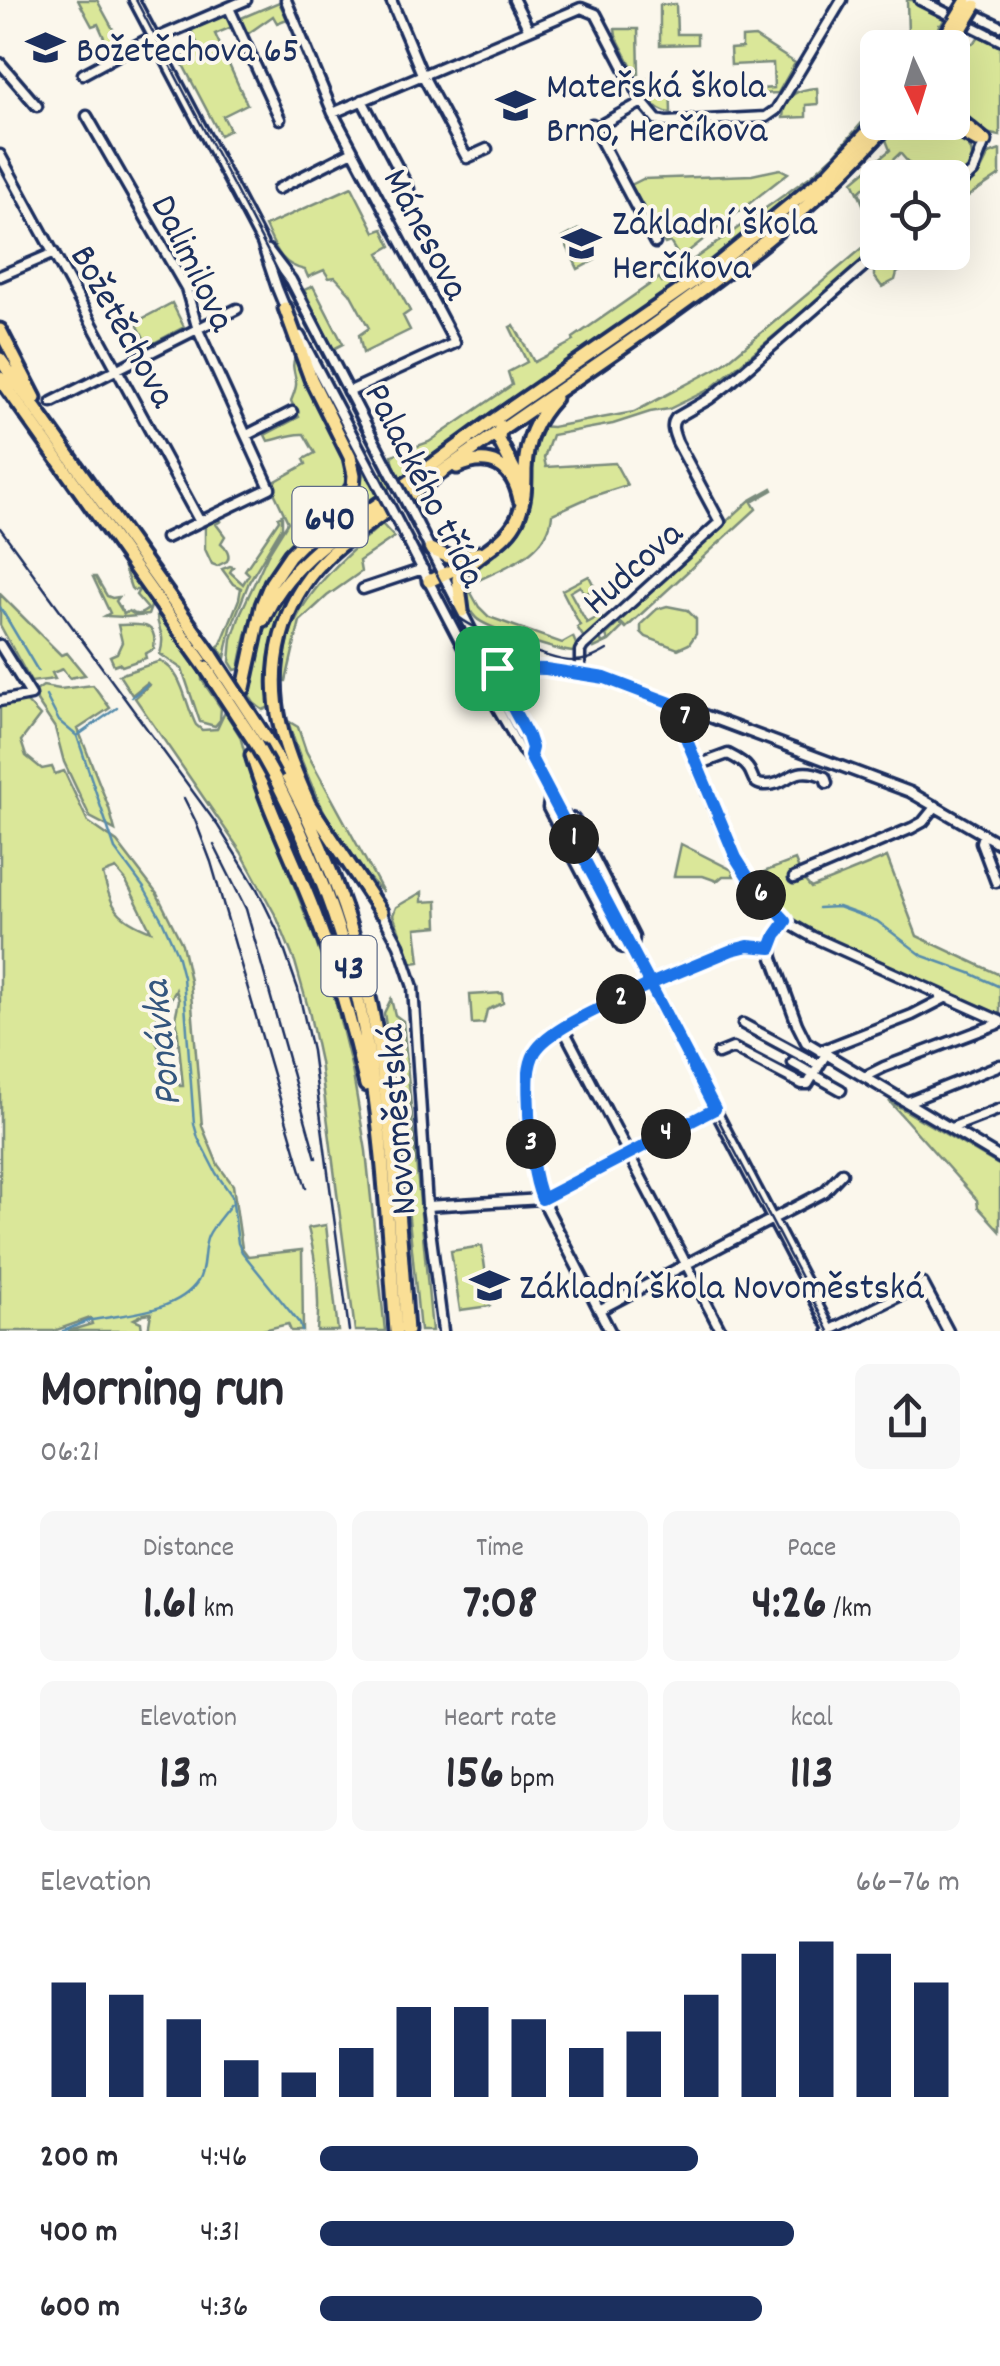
<!DOCTYPE html>
<meta charset="utf-8">
<style>
:root{--surface:#fff;--page:#f7f7f7;--text:#2b2b33;--muted:#7c7c81;--accent:#1b2f5e}
body{margin:0;font-family:Dekko,sans-serif;background:var(--page);color:var(--text);height:100vh;display:flex;flex-direction:column;font-size:38px;white-space:nowrap}
*{box-sizing:border-box;margin:0}
p{font-size:32px;color:var(--muted)}
.icon{flex:none;width:55px;height:55px;fill:none;stroke:currentColor;stroke-width:2;stroke-linecap:round;stroke-linejoin:round}
.map{position:relative;height:1331px;overflow:hidden}
.side{display:flex;flex-direction:column;background:var(--surface);flex:1}
.side>*{flex:none}
.needle{width:65px;rotate:176deg}
.controls{position:absolute;left:860px;top:30px;display:grid;gap:20px}
.controls a{display:grid;place-items:center;width:110px;height:110px;border-radius:15px;background:var(--surface);box-shadow:0 10px 40px #0002;font-size:50px}
.pin{position:absolute;display:grid;place-items:center;width:85px;height:85px;color:#fff;margin:-42px;border-radius:20px;box-shadow:0 5px 15px #0006}
.km{position:absolute;width:50px;height:50px;margin:-25px;border-radius:50%;background:#222;color:#fff;font-size:28px;line-height:50px;text-align:center}
.round{display:grid;place-items:center;flex:none;width:105px;height:105px;border-radius:15px;background:var(--page)}
.summary{display:flex;align-items:center;justify-content:space-between;height:170px;padding:0 40px}
h1{font-size:55px;font-weight:700;line-height:75px}
.figures{display:grid;grid-template-columns:repeat(3,1fr);gap:15px;height:170px;padding:10px 40px}
.figures div{display:grid;align-content:center;border-radius:15px;background:var(--page);text-align:center}
.figures b{font-size:50px;font-weight:700}
.figures small{font-size:28px;font-weight:400}
.figures p{font-size:28px}
.chart{height:280px;padding:20px 40px}
.chart p{display:flex;justify-content:space-between}
.chart svg{width:100%;height:180px;margin-top:10px;stroke:var(--accent);stroke-width:6}
ul{padding:0 40px;list-style:none;font-size:32px}
li{display:grid;grid-template-columns:160px 120px 1fr;align-items:center;height:75px}
li i{height:25px;border-radius:12px;background:var(--accent)}
.map>svg:first-child{display:block}
.green{fill:#dae799;stroke:#7a8b7c;stroke-width:2.5;fill-rule:evenodd}
.lines{fill:none;stroke-linecap:round;stroke-linejoin:round}
.stream{stroke:#578cac;stroke-width:2.5}
.minor-casing{stroke:#1b2f5e;stroke-width:15}
.highway-casing{stroke:#1b2f5e;stroke-width:19}
.minor{stroke:#fbf7ec;stroke-width:8}
.highway{stroke:#fadf96;stroke-width:11}
.tram{stroke:#1b2f5e;stroke-width:2.5}
.rail{stroke:#1b2f5e;stroke-width:2.5}
.minor-bridge-casing{stroke:#1b2f5e;stroke-width:15;stroke-linecap:butt}
.highway-bridge-casing{stroke:#1b2f5e;stroke-width:19;stroke-linecap:butt}
.minor-bridge{stroke:#fbf7ec;stroke-width:8}
.highway-bridge{stroke:#fadf96;stroke-width:11}
.route-casing{stroke:#fff;stroke-width:20}
.route{stroke:#1a73e8;stroke-width:12}
.labels{text-anchor:middle;stroke-width:8;stroke-linejoin:round;paint-order:stroke}
.shield{fill:#fbf7ec;stroke:#5e6b89;stroke-width:2.5}
.shield-label{font-size:35px;font-weight:bold;fill:#1b2f5e}
.poi-label{font-size:38px;fill:#1b2f5e;stroke:#fbf7ec;text-anchor:start}
.street-label{font-size:38px;fill:#1b2f5e;stroke:#fbf7ec}
.water-label{font-size:40px;font-style:italic;fill:#34567e;stroke:#fbf7ec}
</style>
<div class="map">
<svg width="1000" height="1331" viewBox="0 0 1000 1331">
<rect width="100%" height="100%" fill="#fbf7ec"/>
<filter id="ink" filterUnits="userSpaceOnUse"><feTurbulence type="fractalNoise" baseFrequency=".01" numOctaves="2"/><feDisplacementMap in="SourceGraphic" scale="20" xChannelSelector="R" yChannelSelector="G"/><feConvolveMatrix kernelMatrix="1 2 1 2 8 2 1 2 1" color-interpolation-filters="sRGB"/></filter>
<g filter="url(#ink)">
<!-- green -->
<path class="green" d="M78 0H97L114 31 112 33 121 48 114 52 110 51 98 24 92 26Z
M907 0H914L946 16 941 25H939L938 28H942L929 47 901 48 908 35Z
M279 2 287 19 277 23 273 16 246 35 239 19Z
M676 4 677 34H697V44L660 45V5Z
M222 16 227 18 232 27 215 34 247 104 223 116 230 130 220 135 180 59 200 49 191 30Z
M615 29H638L639 74H636L616 36Z
M981 33 1000 44V136L981 132 953 111V57L964 41 970 44 975 42Z
M755 37 795 63 778 93 760 94V89L774 88 773 63 731 65 730 49 742 48V38Z
M644 79H670L671 113C655 111 642 95 644 79Z
M817 88 818 104 806 105V117L783 118C784 95 797 89 817 88Z
M877 105V112L796 194 710 264 334 527 328 528V524L354 490 348 442 369 481 394 466 392 455 429 442 512 385 508 372 527 362 510 327 514 325 534 362 574 341 573 338 659 278 662 282 812 175 834 155Z
M910 123C918 123 927 121 935 123 943 124 950 129 957 134 982 153 973 167 953 186L952 178 934 177 930 172 921 177 900 153 859 192 873 220 877 222V250L710 389 669 409 650 412 613 424 552 435 544 458 546 467 615 463 627 485 590 497 552 514C549 554 504 567 473 583L470 591 479 607 489 617 562 643 573 637 576 644 574 652C560 652 486 628 476 618 464 606 465 588 465 572 490 555 524 537 530 505 534 476 527 456 539 426L552 427 634 412 717 368 731 358 877 236 853 181 890 150 886 140 893 132Z
M1000 150V175L953 206V196L979 174 989 154Z
M780 169 788 173 680 258 670 242 665 244 631 185 643 179 752 175Z
M352 187 375 232 383 229 391 246 379 253 410 311 403 316 410 330 363 353 359 335 369 328 350 293 335 277 329 278 324 270 308 277 305 270C280 265 275 247 265 226Z
M579 229 595 260 578 269 563 238Z
M890 253H928V255L923 265 924 259 897 273 895 280 882 287 874 276V266Z
M313 286 343 344 333 349 304 290Z
M172 303 184 327 148 346 136 322Z
M295 357C308 383 350 453 350 477 349 504 284 556 269 581 252 606 244 640 239 669L235 670 230 662 232 639 241 612 268 554 288 522 273 490 276 488 274 482 306 464 304 459 315 453 304 434C291 433 281 439 268 441L265 435 299 417 291 401C293 395 297 388 296 382 295 372 291 367 295 357Z
M772 488 773 490 752 502 756 509 626 628 618 620 600 637 602 643 608 640 606 635 619 623 622 628 609 641 594 648 591 642 636 604 749 501Z
M282 515V527L249 582 231 628 225 658 219 649H215L221 644 239 599 241 588 233 584 222 569 230 566 233 567 230 572 243 584 249 574 245 570 279 520 278 517Z
M217 517 221 521 216 524 225 536 221 543C226 547 231 555 227 561L217 566 212 564 205 549V522Z
M382 524 394 537 359 561 361 572 327 596 300 621 286 681H282C284 663 286 643 293 626 309 587 351 551 382 524Z
M122 562 152 604 148 615 126 617 105 616 110 613 93 577H96L107 596 112 598 119 597 116 601 124 614 129 611C136 617 142 614 148 609L136 595 139 590H133L131 588Z
M589 576 595 588 585 594 580 586 570 592 587 623 600 616 605 621 584 638 577 627 580 625 562 590Z
M289 586 293 589C275 631 266 663 270 707L263 710C256 705 250 701 249 692 246 662 272 610 289 586Z
M0 594 61 655 67 653 85 675 69 678 63 669 52 673 55 679 31 682 0 625Z
M667 606 687 610 696 619V634L689 644 678 649 646 637 641 632V624L657 609Z
M157 611 202 675V680L221 708 220 720 215 726 200 722 182 669 160 654C167 630 155 630 157 611Z
M118 625C140 625 158 620 154 649L145 654 146 658 122 666 119 663 114 665 110 656 117 653 122 642Z
M160 661C183 671 185 704 196 725L202 730 217 729 225 712 240 736 251 776 315 939 333 992 352 1069 366 1151 385 1331H355L320 1062 309 1011 295 962 277 918 241 852 135 698 149 685 147 683 132 695 119 675Z
M93 685 110 708 78 729 109 808 115 830 90 817 64 762 55 728 37 701 36 691 43 686 60 689Z
M25 700 40 716 21 741 26 756 42 769 52 767 55 774 64 771 88 822 117 842 157 894 182 944 190 981 202 1126 218 1165 233 1185 242 1248 248 1256 302 1250 303 1331H291L288 1324 259 1331H148L151 1313 144 1314 134 1319 141 1322 142 1331H68L92 1324 90 1318 54 1331H0V705ZM116 869 126 881 151 931C117 918 112 909 103 874ZM176 990 179 1000 176 1014 183 1086H180C171 1064 147 1043 157 1017 161 1007 172 1000 176 990Z
M288 721 298 727 306 751 383 892C337 851 306 779 288 721Z
M681 844 732 870 734 876H723L717 881 703 876H674Z
M887 857 917 936 1000 975V1014L995 1015 815 934 787 915 753 876 795 860 799 870 791 874 794 882 805 881 811 888Z
M422 892V902L437 901 438 926 416 928 420 962 412 963 393 915 396 907Z
M502 993 503 1003 487 1010 484 1023 472 1024 470 995Z
M391 999 395 1015 403 1021 432 1331H420L397 1096 384 1013Z
M889 1101 1000 1166V1231L978 1207 977 1200Z
M326 1225 338 1331H317C320 1296 317 1262 308 1228Z
M482 1246 490 1306 460 1310 451 1251Z"/>
<g class="lines">
<!-- stream -->
<path class="stream" d="M0 607 38 671
M46 696 59 721 77 736 115 849 144 888 162 920 177 954 183 977 194 1124 198 1138 216 1173 232 1196 238 1243 242 1252 300 1324 302 1331
M132 697 147 685
M77 736 117 708
M818 908 838 907 877 921 923 956 970 973 1000 987
M63 1331C72 1328 82 1322 92 1320 124 1314 177 1313 198 1281 206 1269 202 1250 208 1236 213 1225 224 1214 231 1204"/>
<defs>
<path id="minor" d="M134 0 262 243 277 288 286 310
M286 0 333 113 455 343 348 392
M391 0 422 74 467 158 487 149
M514 0 529 30
M920 0 1000 40
M946 0 1000 26
M229 8 280 119
M0 63 37 106
M83 74 146 40 155 39 246 0
M362 100 409 189
M333 113 581 8 596 14 642 102 657 120 666 122 766 117 776 110 842 0
M87 116 186 288 198 330 270 488 166 538
M592 124 655 243
M595 128 642 102
M0 155 200 522
M278 189 353 151
M952 191 973 172 985 141
M268 250 291 280 389 469
M0 276 54 253
M300 336 375 478
M52 402 237 309
M247 435 292 412
M416 521 478 644 528 736 532 747 530 756
M402 530 465 651 522 750 533 762 831 1331
M363 589 423 569
M0 645 31 695 0 701
M580 673V651L583 646 720 522 677 442C674 433 670 426 676 418L709 399 730 383 880 252
M480 675 501 668 546 669 605 678 910 792 1000 844
M687 709 683 725 686 738C712 797 733 880 786 921 794 927 804 932 813 937L1000 1021
M698 765 728 754C734 757 744 762 748 768 754 775 751 784 763 785 789 787 791 762 825 777L827 783
M550 796 548 808 621 947 632 951
M562 816 574 819 634 937 632 951
M983 835 981 842 996 882
M794 878 912 828 923 822 936 806
M381 912 399 945 413 987 427 1206 443 1331
M786 921C777 933 770 943 773 958L797 1024 806 1042 1000 1158
M743 1024 819 1065
M563 1028 721 1331
M820 1051 912 1015 947 997
M718 1054 733 1048 802 1084H808L826 1054
M793 1063 841 1090
M864 1077 884 1067 1000 1023
M907 1102 1000 1065
M951 1128 1000 1109
M427 1206 542 1199 715 1109
M599 1310 824 1192 842 1173
M610 1331 542 1199C530 1169 519 1075 538 1048 553 1027 586 1016 609 1005 651 984 692 963 736 948L748 946 771 949
M829 1331 923 1284 948 1331"/>
<path id="highway" d="M938 48 954 22
M950 48 963 26
M952 114 985 141
M944 122 977 141H985
M0 330 35 398
M0 359 212 656
M0 378 206 668
M500 426 499 440 518 477
M457 467C490 452 513 465 520 500
M405 485 498 417 713 268 827 175 878 121
M410 495C482 442 556 393 629 342 724 275 813 211 890 122
M430 549 451 558 479 553
M429 581 466 564
M462 611 458 579C473 553 506 545 518 517 525 500 525 487 525 470 526 441 535 419 555 398
M263 620C286 566 334 535 380 503
M244 688 262 605 271 583 290 555 343 502 353 486 354 475 350 457 311 379 285 308
M265 737C314 820 351 911 371 1006 393 1113 399 1222 407 1331
M252 755C268 810 295 861 315 914 336 970 353 1027 366 1085
M276 780C311 849 339 920 357 995 382 1105 387 1219 396 1331
M307 801 381 912
M309 804C298 778 286 752 280 724 267 666 281 603 324 560 342 541 365 527 385 512"/>
</defs>
<!-- minor casing -->
<use href="#minor" class="minor-casing"/>
<!-- highway casing -->
<use href="#highway" class="highway-casing"/>
<!-- minor -->
<use href="#minor" class="minor"/>
<!-- highway -->
<use href="#highway" class="highway"/>
<!-- tram -->
<path class="tram" d="M136 0 488 672
M991 30 1000 34
M460 618C474 630 551 660 569 661 584 662 595 657 607 650
M485 673 829 1331"/>
<!-- rail -->
<path class="rail" d="M0 528 218 826 257 889 278 932 298 989 312 1051 349 1331
M184 798 195 820 211 862 306 1188
M214 845 246 909 316 1158"/>
<defs>
<path id="minor-bridge" d="M389 469 416 521
M375 478 402 530"/>
<path id="highway-bridge" d="M954 22 966 2
M963 26 975 6
M212 656 265 737
M206 668 256 744 276 780"/>
</defs>
<!-- minor-bridge casing -->
<use href="#minor-bridge" class="minor-bridge-casing"/>
<!-- highway-bridge casing -->
<use href="#highway-bridge" class="highway-bridge-casing"/>
<!-- minor-bridge -->
<use href="#minor-bridge" class="minor-bridge"/>
<!-- highway-bridge -->
<use href="#highway-bridge" class="highway-bridge"/>
</g>
</g>
<g class="lines" filter="url(#ink)">
<defs>
<path id="route" d="M497 668 492 670 528 736 532 748 530 756 650 984C622 999 550 1026 535 1052 525 1070 529 1094 529 1114 531 1143 531 1171 542 1199L715 1109 650 984 732 950 748 946 771 948 776 935 786 921 753 885 736 858 686 738 683 725 687 709 605 678 546 669 497 668"/>
</defs>
<!-- route casing -->
<use href="#route" class="route-casing"/>
<!-- route -->
<use href="#route" class="route"/>
</g>
<!-- icons -->
<defs>
<symbol id="school-bare" viewBox="-9 -9 18 18"><path d="M0-5L7-2L0 1L-7-2ZM-4 1L0 2.5L4 1V4Q0 6-4 4Z" fill="#1b2f5e" stroke="#fbf7ec" stroke-width="2.5" paint-order="stroke"/></symbol>
</defs>
<g fill-rule="evenodd">
<use href="#school-bare" x="18" y="20" width="55" height="55"/>
<use href="#school-bare" x="488" y="78" width="55" height="55"/>
<use href="#school-bare" x="554" y="216" width="55" height="55"/>
<use href="#school-bare" x="462" y="1258" width="55" height="55"/>
</g>
<g class="labels">
<!-- shield labels -->
<g class="shield">
<rect x="292.5" y="487" width="75" height="60" rx="8"/>
<rect x="321.5" y="936" width="55" height="60" rx="8"/>
</g>
<g class="shield-label">
<text x="330" y="529">640</text>
<text x="349" y="978">43</text>
</g>
<!-- poi labels -->
<g class="poi-label">
<text x="76" y="61">Božetěchova 65</text>
<text x="546" y="97">Mateřská škola<tspan x="546" dy="44">Brno, Herčíkova</tspan></text>
<text x="612" y="234">Základní škola<tspan x="612" dy="44">Herčíkova</tspan></text>
<text x="519" y="1298">Základní škola Novoměstská</text>
</g>
<!-- street labels -->
<g class="street-label">
<text transform="translate(428 233) rotate(62)" y="13">Mánesova</text>
<text transform="translate(195 262) rotate(64)" y="13">Dalimilova</text>
<text transform="translate(125 325) rotate(61)" y="13">Božetěchova</text>
<text transform="translate(427 484) rotate(63)" y="13">Palackého třída</text>
<text transform="translate(631 566) rotate(-42)" y="13">Hudcova</text>
<text transform="translate(395 1120) rotate(-94)" y="13">Novoměstská</text>
</g>
<!-- water labels -->
<g class="water-label">
<text transform="translate(159 1044) rotate(-96)" y="14">Ponávka</text>
</g>
</g>
</svg>
<div class="controls">
<a><svg class="needle" viewBox="-14 -14 28 28"><path d="M0-13l5 13h-10z" fill="#e53935"/><path d="M0 13l5-13h-10z" fill="#7c7c81"/></svg></a>
<a><svg class="icon" aria-label="locate" viewBox="0 0 24 24"><circle cx="12" cy="12" r="6"/><path d="M12 2v4M12 18v4M2 12h4M18 12h4"/></svg></a>
</div>
<div class="pin" style="left:497px;top:668px;background:#1e9e55"><svg class="icon" aria-label="arrive" viewBox="0 0 24 24"><path d="M6 21V4h12l-3 4 3 4H6"/></svg></div>
<b class="km" style="left:574px;top:839px">1</b>
<b class="km" style="left:621px;top:999px">2</b>
<b class="km" style="left:531px;top:1144px">3</b>
<b class="km" style="left:666px;top:1134px">4</b>
<b class="km" style="left:761px;top:895px">6</b>
<b class="km" style="left:685px;top:718px">7</b>
</div>
<section class="side">
<div class="summary"><div><h1>Morning run</h1><p>06:21</p></div><a class="round"><svg class="icon" aria-label="share" viewBox="0 0 24 24"><path d="M12 15V3M7 8l5-5 5 5M5 13v7h14v-7"/></svg></a></div>
<div class="figures">
<div><p>Distance</p><b>1.61<small> km</small></b></div>
<div><p>Time</p><b>7:08</b></div>
<div><p>Pace</p><b>4:26<small> /km</small></b></div>
</div>
<div class="figures">
<div><p>Elevation</p><b>13<small> m</small></b></div>
<div><p>Heart rate</p><b>156<small> bpm</small></b></div>
<div><p>kcal</p><b>113</b></div>
</div>
<div class="chart"><p><span>Elevation</span>66–76 m</p>
<svg viewBox="0 0 160 44" preserveAspectRatio="none"><path d="M5 44V16M15 44V19M25 44V25M35 44V35M45 44V38M55 44V32M65 44V22M75 44V22M85 44V25M95 44V32M105 44V28M115 44V19M125 44V9M135 44V6M145 44V9M155 44V16"/></svg>
</div>
<ul>
<li><b>200 m</b>4:46<i style="width:59%"></i></li>
<li><b>400 m</b>4:31<i style="width:74%"></i></li>
<li><b>600 m</b>4:36<i style="width:69%"></i></li>
</ul>
</section>
